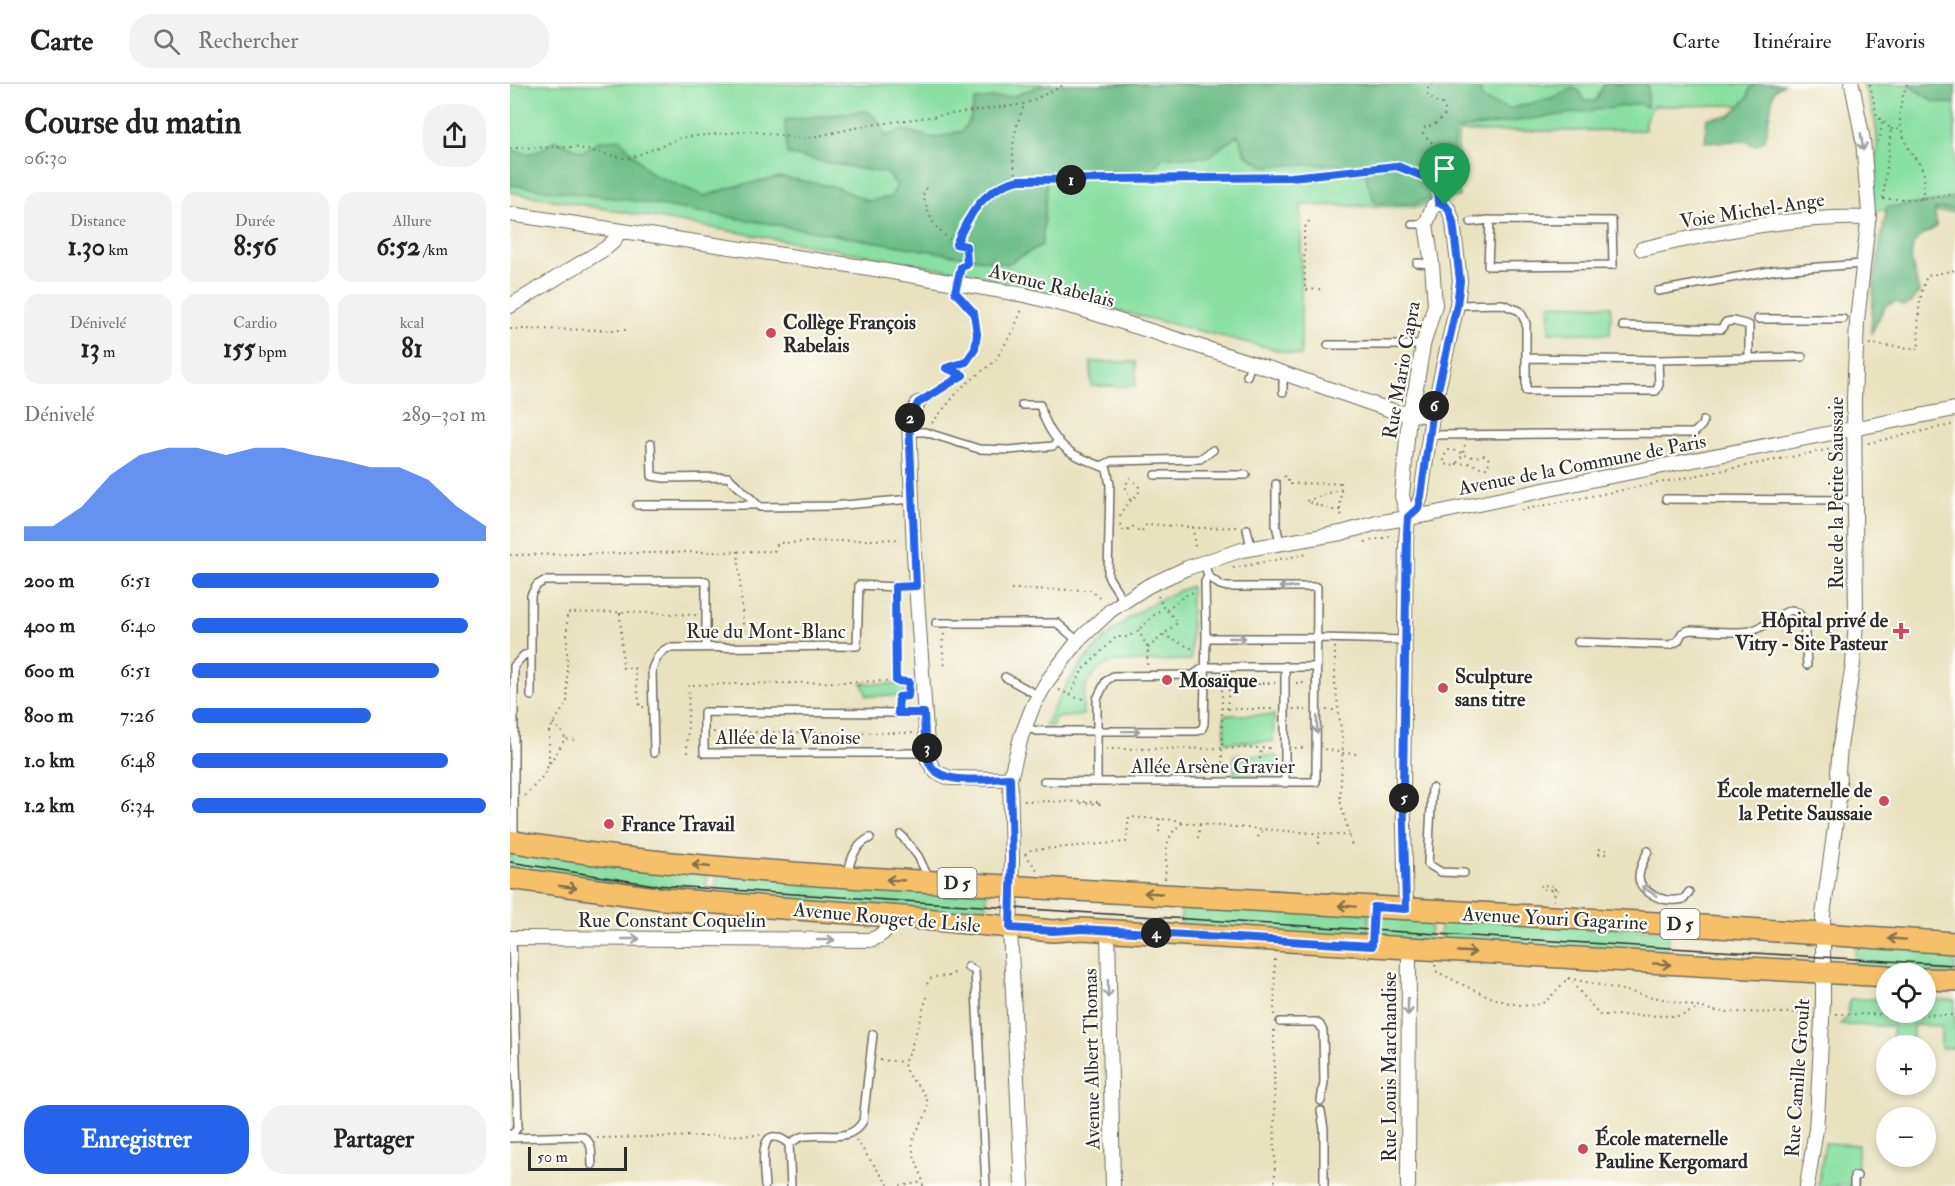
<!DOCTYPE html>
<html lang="fr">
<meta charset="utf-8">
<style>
:root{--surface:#fff;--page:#f2f2f2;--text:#222;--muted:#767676;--line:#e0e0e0;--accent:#2563eb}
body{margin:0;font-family:"IM FELL Double Pica",serif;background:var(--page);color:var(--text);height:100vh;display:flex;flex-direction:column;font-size:22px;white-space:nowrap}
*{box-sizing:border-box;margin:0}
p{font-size:20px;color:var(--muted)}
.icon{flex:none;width:33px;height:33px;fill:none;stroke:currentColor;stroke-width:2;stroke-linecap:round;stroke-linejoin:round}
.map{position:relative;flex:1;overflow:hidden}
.drawer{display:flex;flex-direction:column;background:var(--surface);width:510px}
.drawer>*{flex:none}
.buttons{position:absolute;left:1366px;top:879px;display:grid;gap:12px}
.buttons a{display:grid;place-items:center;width:60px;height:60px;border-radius:50%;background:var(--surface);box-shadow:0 3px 9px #0003;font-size:30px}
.scale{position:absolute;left:18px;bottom:15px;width:99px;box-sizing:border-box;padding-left:6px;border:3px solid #2b2b2b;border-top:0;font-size:16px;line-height:21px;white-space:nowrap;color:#2b2b2b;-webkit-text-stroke:4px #fdfcf7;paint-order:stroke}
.pin{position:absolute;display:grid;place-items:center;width:51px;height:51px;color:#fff;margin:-62px -26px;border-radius:50% 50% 50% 0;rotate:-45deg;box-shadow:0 0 6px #0007}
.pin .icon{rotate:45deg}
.km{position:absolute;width:30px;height:30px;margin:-15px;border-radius:50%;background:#222;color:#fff;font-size:16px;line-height:30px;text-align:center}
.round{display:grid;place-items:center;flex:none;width:63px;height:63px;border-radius:24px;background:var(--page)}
.headline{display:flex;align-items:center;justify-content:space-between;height:102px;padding:0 24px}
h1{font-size:33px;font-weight:700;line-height:45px}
.stats{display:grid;grid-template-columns:repeat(3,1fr);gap:9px;height:102px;padding:6px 24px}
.stats div{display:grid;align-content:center;border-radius:15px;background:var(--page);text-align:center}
.stats b{font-size:26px;font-weight:700}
.stats small{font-size:16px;font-weight:400}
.stats p{font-size:16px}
.chart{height:168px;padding:12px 24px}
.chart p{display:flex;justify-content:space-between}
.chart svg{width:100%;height:108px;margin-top:6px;fill:var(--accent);opacity:.7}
.action{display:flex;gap:12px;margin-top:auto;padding:12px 24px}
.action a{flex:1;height:69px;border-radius:24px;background:var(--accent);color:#fff;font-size:24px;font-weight:700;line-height:69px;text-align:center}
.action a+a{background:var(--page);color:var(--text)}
ul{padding:0 24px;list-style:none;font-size:20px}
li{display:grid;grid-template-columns:96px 72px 1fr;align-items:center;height:45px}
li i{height:15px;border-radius:8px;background:var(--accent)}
header{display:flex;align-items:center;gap:36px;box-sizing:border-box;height:84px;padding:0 30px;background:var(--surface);border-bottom:2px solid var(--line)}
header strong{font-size:28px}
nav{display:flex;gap:33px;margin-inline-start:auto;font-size:21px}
.search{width:420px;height:54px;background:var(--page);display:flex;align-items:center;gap:15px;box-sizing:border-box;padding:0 21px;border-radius:24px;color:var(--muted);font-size:22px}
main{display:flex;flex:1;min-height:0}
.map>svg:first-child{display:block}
.green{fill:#89dfa2;stroke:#5a8566;stroke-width:1.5}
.forest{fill:#6ebe88;stroke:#4c745a;stroke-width:1.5}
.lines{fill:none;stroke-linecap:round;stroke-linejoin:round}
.service-casing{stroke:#6e6b5f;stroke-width:10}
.minor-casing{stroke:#6e6b5f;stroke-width:16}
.primary-casing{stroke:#6e6b5f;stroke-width:24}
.path{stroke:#6e6b5f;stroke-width:2;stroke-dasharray:1.5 4.5;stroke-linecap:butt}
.service{stroke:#fff;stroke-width:7}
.minor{stroke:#fff;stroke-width:14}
.primary{stroke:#f6c06b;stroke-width:21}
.tram{stroke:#2b2b2b;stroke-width:1.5}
.path-bridge{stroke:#6e6b5f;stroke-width:2;stroke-dasharray:1.5 4.5;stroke-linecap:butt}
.oneway{stroke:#a0a0a0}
.oneway2{stroke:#866e48}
.route-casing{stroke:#fff;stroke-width:12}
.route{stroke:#2563eb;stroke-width:8}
.poi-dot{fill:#d1495b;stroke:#fdfcf7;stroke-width:2}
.labels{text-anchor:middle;stroke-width:4.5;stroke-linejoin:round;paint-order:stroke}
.shield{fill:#fdfcf7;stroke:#6a6a68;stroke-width:1.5}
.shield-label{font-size:18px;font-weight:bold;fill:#2b2b2b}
.street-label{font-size:20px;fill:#2b2b2b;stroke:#fdfcf7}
.poi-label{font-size:20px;font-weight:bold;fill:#2b2b2b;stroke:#fdfcf7;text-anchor:start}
</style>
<header>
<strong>Carte</strong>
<div class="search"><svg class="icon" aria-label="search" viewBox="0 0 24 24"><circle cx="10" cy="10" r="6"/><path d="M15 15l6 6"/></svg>Rechercher</div>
<nav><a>Carte</a><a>Itinéraire</a><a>Favoris</a></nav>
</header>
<main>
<section class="drawer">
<div class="headline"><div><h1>Course du matin</h1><p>06:30</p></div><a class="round"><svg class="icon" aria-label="share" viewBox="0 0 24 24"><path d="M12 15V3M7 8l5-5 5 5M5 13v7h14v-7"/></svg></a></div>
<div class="stats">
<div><p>Distance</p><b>1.30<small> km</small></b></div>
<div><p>Durée</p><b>8:56</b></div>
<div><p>Allure</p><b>6:52<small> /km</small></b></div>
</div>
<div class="stats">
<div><p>Dénivelé</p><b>13<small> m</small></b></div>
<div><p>Cardio</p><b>155<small> bpm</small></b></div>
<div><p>kcal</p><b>81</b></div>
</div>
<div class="chart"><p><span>Dénivelé</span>289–301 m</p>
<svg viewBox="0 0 160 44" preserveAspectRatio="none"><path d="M0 44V38L10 38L20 30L30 17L40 9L50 6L60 6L70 9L80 6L90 6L100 9L110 11L120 14L130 14L140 19L150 30L160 38V44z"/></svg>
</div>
<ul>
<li><b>200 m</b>6:51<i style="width:84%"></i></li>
<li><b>400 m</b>6:40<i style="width:94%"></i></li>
<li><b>600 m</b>6:51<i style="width:84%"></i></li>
<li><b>800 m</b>7:26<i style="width:61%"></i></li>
<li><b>1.0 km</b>6:48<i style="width:87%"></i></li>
<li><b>1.2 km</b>6:34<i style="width:100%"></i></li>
</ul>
<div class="action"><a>Enregistrer</a><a>Partager</a></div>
</section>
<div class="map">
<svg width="1445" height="1102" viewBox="0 0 1445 1102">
<rect width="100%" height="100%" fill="#fdfcf7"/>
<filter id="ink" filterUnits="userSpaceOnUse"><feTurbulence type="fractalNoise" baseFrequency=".0167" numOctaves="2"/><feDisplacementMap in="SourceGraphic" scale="12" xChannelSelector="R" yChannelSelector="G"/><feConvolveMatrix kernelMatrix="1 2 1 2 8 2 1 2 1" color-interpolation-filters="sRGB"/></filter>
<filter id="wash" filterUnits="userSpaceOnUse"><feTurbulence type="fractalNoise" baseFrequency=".008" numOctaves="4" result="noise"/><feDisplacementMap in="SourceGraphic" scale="24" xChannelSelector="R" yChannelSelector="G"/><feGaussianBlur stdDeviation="1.35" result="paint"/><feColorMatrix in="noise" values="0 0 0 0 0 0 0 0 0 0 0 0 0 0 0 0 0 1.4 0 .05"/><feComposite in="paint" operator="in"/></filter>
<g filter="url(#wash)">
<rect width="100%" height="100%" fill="#e9e2bf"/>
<!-- green -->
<path class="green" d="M0 0H1267L1241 21 1143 22 1135 37V46L948 48 949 113 929 115 908 123 791 121V272L451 188 0 108Z
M1353 0H1445V128L1362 126C1360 102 1368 79 1367 55 1367 37 1359 17 1353 0Z
M1040 220 1101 222 1100 250 1039 248Z
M581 278H626V302H581Z
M681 502V576L601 578C577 590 572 605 573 631L546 634 542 642H535C564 575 612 527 681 502Z
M352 599 396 601V612H357Z
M714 631H764L763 658H715Z
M724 671 769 672 768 692H724Z
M0 763 197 790 196 813 0 787Z
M207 790 477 807 476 832 205 814Z
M672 819 859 829 858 856 670 844Z
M869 830 921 833 920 859 867 855Z
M931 834 1158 847 1157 874 929 861Z
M1346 859 1445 865V890L1344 884Z
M1340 915H1377V928H1416V916H1445V964H1431V942L1403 941V961L1383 962V942L1330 941 1337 933Z
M1315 1059 1348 1061 1347 1102H1308Z"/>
<!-- forest -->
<path class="forest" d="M542 0H969L972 15 999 25 1041 14 1063 4 1070 7 1074 17H1086L1094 0H1138L1137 23 1129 20 944 46 941 105 905 120 865 119 855 90 827 80 754 82 736 71 728 51 698 73H654L639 88H577L548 84 537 95 532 161 497 180 118 116 0 101V65C22 74 28 67 46 56L72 68 89 57 110 55 141 90 195 112 226 102 271 93 326 103 358 117 381 113 387 101 377 89C343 85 310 77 277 70L275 36 357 27 367 35 376 52 394 46 424 54 452 47 460 36 465 16 504 12 530 2Z
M1246 0H1274L1264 6 1255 55 1245 62 1235 57 1195 58 1197 34 1220 32 1238 13 1240 4Z
M1400 0H1445V20L1424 18 1399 2Z
M1445 114V125H1425L1426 143 1413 151 1403 160 1401 175 1409 208 1401 219 1393 222 1387 218 1376 221 1361 250 1364 195 1377 123 1426 118Z"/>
</g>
<g filter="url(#ink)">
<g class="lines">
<defs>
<path id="service" d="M961 138 980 136 978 182 1103 181 1102 137 980 136
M902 140H916
M907 179 922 180
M1148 207 1266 186 1353 180
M947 221 992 220 1010 227 1016 239V307H1146L1149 301 1148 276
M1248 235H1333
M1113 242 1211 245 1216 238 1223 237 1239 241V274
M818 261H913
M1016 274 1148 276 1292 273
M737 292 741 280
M773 308V289
M512 321H530C535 340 545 358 562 369 573 376 586 379 597 385L600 401 598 492 614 518
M400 348H415L469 365 499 366 543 362 549 357
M919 351 1173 349H1184L1192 341 1193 337
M141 360 142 392 154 394 218 393 250 423 323 422 402 415
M591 382 602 377 690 375 703 366
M645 391H736
M766 400V441L770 458
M1156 415 1344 416
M127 421H248
M737 445 741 464
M694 477 698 492 695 498 696 554H808L895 556
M426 539H547L568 557
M1068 558 1160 561 1168 557 1172 549 1179 546C1195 546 1226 550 1240 547 1256 544 1266 530 1282 526L1289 530 1294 536 1297 581
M495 593 529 612
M21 612V511L27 501 34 497H196V563
M414 629 194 628V669H417
M514 643 527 647H687L692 645 694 640 696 554
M144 669 142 585C146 575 149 568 158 564L347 562 349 501 385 503 406 502
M534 697 587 698V615L596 597 603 592 683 591 695 583H807
M587 698H806L807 503H717L710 501 698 492
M775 699V582
M922 704 918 780 931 788 954 789
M391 751 408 772 419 795
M4 755V582L14 571 21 569
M1138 767C1128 788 1121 801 1147 813 1156 817 1164 817 1174 815L1179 808
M338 791C340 775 345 761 360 754
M458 883 465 887 476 1102
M770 938H806L810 941 813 947 814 998 811 1017
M811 1027 814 1045V1102
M0 1050H3L8 1042 2 854
M0 1054 72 1052C84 1059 81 1069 82 1081
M279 1060C284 1057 290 1052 296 1052 318 1049 340 1059 353 1037L363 950
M255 1102C254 1086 246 1034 279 1060L281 1102
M1344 1102V1092H1347"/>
<path id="minor" d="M928 119 935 121 939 126 943 138 950 197 947 221 922 332 911 412 907 424 898 433 892 412 899 331 906 303 913 261 925 221 922 180 916 140 923 122Z
M0 130 359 184 515 211 571 225 773 289 886 328 922 332
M1132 165C1206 148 1283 131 1359 134
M0 222 96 164 104 157 109 147
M408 319 399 336 404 470 418 676 426 688 440 694 500 695
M896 825 893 702 896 456 898 433
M598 846 603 1102
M0 854 359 856C372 854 378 843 386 832
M512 1102 500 844 502 774 500 695 511 653 523 622 538 596 568 557 601 526 638 502 677 484 732 466 831 449 867 439 921 430 1086 395 1445 325
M898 1102 899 865
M1297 1102 1306 1045 1308 1017 1313 917V831L1330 707 1328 687 1330 663 1343 580 1346 537 1344 315 1347 237 1359 129 1353 56 1342 0"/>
<path id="primary" d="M0 757C111 777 225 785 338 793L1163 840 1445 859
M0 794 153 815 392 833 543 847 572 845 1377 892
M1416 895 1445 896"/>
</defs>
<!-- service casing -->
<use href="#service" class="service-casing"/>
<!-- minor casing -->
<use href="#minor" class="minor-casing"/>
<!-- primary casing -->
<use href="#primary" class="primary-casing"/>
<!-- path -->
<path class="path" d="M923 0 918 4V11L925 18 932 20 935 26 934 32 924 41 915 43 913 49C919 57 927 61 933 70L927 98 928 107
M1360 0 1367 32 1381 45 1373 115
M1397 0C1387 25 1387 43 1400 67 1405 75 1413 82 1414 91 1415 99 1413 107 1412 115
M1381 45H1392
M1368 58 1370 55 1372 38
M0 64 64 63 118 75 173 53 241 47 293 55 360 41 515 20 556 0
M508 95C498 71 504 44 515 20
M416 104 413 111C421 137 423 144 446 160
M1373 115H1412L1445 110
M799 137 794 145 795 206 813 205
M449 187 451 183 457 181 456 162 446 160C459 130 474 104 509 96L781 93 887 82 927 98
M0 245 117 246
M1359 260 1409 265C1408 240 1407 215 1417 192L1445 186
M418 313 453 291 436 284 456 278 465 265 467 250 464 229 450 214
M422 339 451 304 485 277 502 249 513 223
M1358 359 1445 340
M946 380 960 379 973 384H977L980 376 974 371C953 377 958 367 939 366L934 372V376L935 380 942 382C950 379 954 368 955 360
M774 392 778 395V400L831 399
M831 406 830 426 833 436
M830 426H823L796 417 831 405V397
M1011 426 1316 366 1332 365
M610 432C614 419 625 416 630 406L628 401 620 394 615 402 620 416
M610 440 613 446 616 447 622 442 631 448 637 440 691 444 728 443
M683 443 685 464
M855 458 882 452
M228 467 234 554
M0 471 264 467 268 459 391 455
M723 484 797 470
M501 505 581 506 591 515
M385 512 386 597
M648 512 653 523
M110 529 113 584H124L130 623H134
M628 546 638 564 637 582
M434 550 432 560 435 584
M653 551 681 564H686
M825 563V600L833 660 830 716 842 762
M638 564 668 538 656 526
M786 599H798
M549 606 567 614 577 615
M560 611 572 587 606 553H617L626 548 653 523 656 526 676 511 684 508
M389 620V613L398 612 399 605
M717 625 719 602H749V599
M718 625H766
M783 625 796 626
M816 626H828
M43 639 54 650 55 655
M203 648 404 649
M785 664H797
M596 665 764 664
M815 665 833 669 847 670
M177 669 179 601 386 597 399 598V599
M750 675 751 665
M40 679 55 655 66 656
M712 679V599H765
M15 712 35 690 39 679V648L44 638 57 619V529L117 528 187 531
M514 717 590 718V720L569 719V721
M649 748 650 735
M748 753 754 745
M688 754 690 740
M809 760V749
M515 770 528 787
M515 770 521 766 616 758 619 733 666 736 673 739
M1096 770H1089V765L1097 766
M655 795C658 772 651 753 673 739L841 752
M1041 806 1031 805V801L1045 802 1044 817
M119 828 128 841
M925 881 927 888C955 901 1000 928 1030 920 1038 918 1051 901 1058 894L1210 928 1300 929
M1058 894 1090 931 1171 932 1189 924
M417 900 422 893 439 892 448 887
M1326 930 1445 931
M764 931 765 874
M764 946 765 1102
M370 976 394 978
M87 1054 250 1051
M346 1056 379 1102
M390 1102 413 1098
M413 1102C413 1086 400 1073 403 1057 406 1042 423 1030 416 1013 409 999 395 995 394 978L399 970 417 913"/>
<!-- service -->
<use href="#service" class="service"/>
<!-- minor -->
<use href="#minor" class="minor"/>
<!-- primary -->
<use href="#primary" class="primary"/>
<!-- tram -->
<path class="tram" d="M0 778 145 801 661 834 1445 881"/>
<!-- path-bridge -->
<path class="path-bridge" d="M1041 806 1053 807"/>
</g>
<!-- one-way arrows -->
<defs><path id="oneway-shaft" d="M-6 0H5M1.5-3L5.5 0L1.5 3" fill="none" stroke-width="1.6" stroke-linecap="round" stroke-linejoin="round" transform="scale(1.5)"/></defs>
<g class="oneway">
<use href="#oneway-shaft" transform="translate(1352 58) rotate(82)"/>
<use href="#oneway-shaft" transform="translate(778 503) rotate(-180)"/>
<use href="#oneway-shaft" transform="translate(727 554)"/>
<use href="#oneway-shaft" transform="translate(807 641) rotate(90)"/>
<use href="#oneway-shaft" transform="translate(621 647) rotate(-1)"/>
<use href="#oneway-shaft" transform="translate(1139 807) rotate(-147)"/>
<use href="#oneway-shaft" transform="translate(121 855)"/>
<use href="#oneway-shaft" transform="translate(316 856)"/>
<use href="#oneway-shaft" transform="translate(598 905) rotate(89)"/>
<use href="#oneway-shaft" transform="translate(898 923) rotate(90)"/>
</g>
<g class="oneway2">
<use href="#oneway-shaft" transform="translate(191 782) rotate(-174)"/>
<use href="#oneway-shaft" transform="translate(385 796) rotate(-177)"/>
<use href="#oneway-shaft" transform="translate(58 803) rotate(8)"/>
<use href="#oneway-shaft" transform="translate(643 809) rotate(-177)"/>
<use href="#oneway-shaft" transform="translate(837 822) rotate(-176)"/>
<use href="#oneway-shaft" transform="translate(1387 855) rotate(-176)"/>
<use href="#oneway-shaft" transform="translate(957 868) rotate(3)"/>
<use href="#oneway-shaft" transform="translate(1152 880) rotate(3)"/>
</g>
</g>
<g class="lines" filter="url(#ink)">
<defs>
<path id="route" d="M887 82 927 98 928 119 935 121 939 126 943 138 950 197 947 221 922 332 911 412 908 424 898 433 897 449 893 702 896 825 864 823 862 862 572 845 543 847 500 844 502 774 500 694C477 694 427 704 418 676 414 662 415 644 414 629H388L389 613 398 612 399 598 386 597 385 503 406 502 399 336 408 319 453 291 436 284 456 278 465 265 467 250 464 229 445 208 451 183 457 181 456 162 446 160C459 130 474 104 509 96L781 93Z"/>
</defs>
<!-- route casing -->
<use href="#route" class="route-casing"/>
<!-- route -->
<use href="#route" class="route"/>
</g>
<!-- markers -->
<g class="poi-dot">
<circle cx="261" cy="249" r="6"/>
<path d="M1388 538h6v6h6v6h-6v6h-6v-6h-6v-6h6z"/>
<circle cx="657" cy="596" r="6"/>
<circle cx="933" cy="604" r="6"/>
<circle cx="1374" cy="717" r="6"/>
<circle cx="99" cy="740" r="6"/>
<circle cx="1073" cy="1065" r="6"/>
</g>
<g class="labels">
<!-- shield labels -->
<g class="shield">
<rect x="427.5" y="784" width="39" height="30" rx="4.5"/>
<rect x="1150.5" y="825" width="39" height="30" rx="4.5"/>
</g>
<g class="shield-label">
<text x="447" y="805">D 5</text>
<text x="1170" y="846">D 5</text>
</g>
<!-- street labels -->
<g class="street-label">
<text transform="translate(1242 126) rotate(-9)" y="7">Voie Michel-Ange</text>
<text transform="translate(542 201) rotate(14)" y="7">Avenue Rabelais</text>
<text transform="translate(891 286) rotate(-80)" y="7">Rue Mario Capra</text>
<text transform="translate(1072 380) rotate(-11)" y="7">Avenue de la Commune de Paris</text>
<text transform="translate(1326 409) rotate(-90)" y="7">Rue de la Petite Saussaie</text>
<text x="256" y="554">Rue du Mont-Blanc</text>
<text x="278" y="660">Allée de la Vanoise</text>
<text x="703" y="689">Allée Arsène Gravier</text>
<text transform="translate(377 833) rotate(5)" y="7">Avenue Rouget de Lisle</text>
<text transform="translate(1045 834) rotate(3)" y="7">Avenue Youri Gagarine</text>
<text x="162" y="843">Rue Constant Coquelin</text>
<text transform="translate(581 975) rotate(-91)" y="7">Avenue Albert Thomas</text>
<text transform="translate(879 983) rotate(-90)" y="7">Rue Louis Marchandise</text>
<text transform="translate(1287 994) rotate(-86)" y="7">Rue Camille Groult</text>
</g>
<!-- poi labels -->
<g class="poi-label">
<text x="273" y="245">Collège François<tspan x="273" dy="23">Rabelais</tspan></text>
<text x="1378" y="543" text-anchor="end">Hôpital privé de<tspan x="1378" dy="23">Vitry - Site Pasteur</tspan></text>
<text x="945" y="599">Sculpture<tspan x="945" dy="23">sans titre</tspan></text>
<text x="669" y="603">Mosaïque</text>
<text x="1362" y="713" text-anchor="end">École maternelle de<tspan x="1362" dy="23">la Petite Saussaie</tspan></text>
<text x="111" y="747">France Travail</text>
<text x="1085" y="1061">École maternelle<tspan x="1085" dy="23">Pauline Kergomard</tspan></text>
</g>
</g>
</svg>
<div class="buttons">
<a><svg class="icon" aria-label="locate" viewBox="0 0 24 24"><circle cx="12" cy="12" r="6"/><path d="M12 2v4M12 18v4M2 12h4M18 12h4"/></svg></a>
<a>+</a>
<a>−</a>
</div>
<div class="scale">50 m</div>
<div class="pin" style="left:935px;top:121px;background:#1e9e55"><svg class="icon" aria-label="arrive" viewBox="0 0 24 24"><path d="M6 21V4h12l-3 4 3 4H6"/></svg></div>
<b class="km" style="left:561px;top:96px">1</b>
<b class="km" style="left:400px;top:334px">2</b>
<b class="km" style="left:417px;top:664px">3</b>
<b class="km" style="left:646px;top:849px">4</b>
<b class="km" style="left:894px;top:714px">5</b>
<b class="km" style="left:924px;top:322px">6</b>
</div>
</main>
